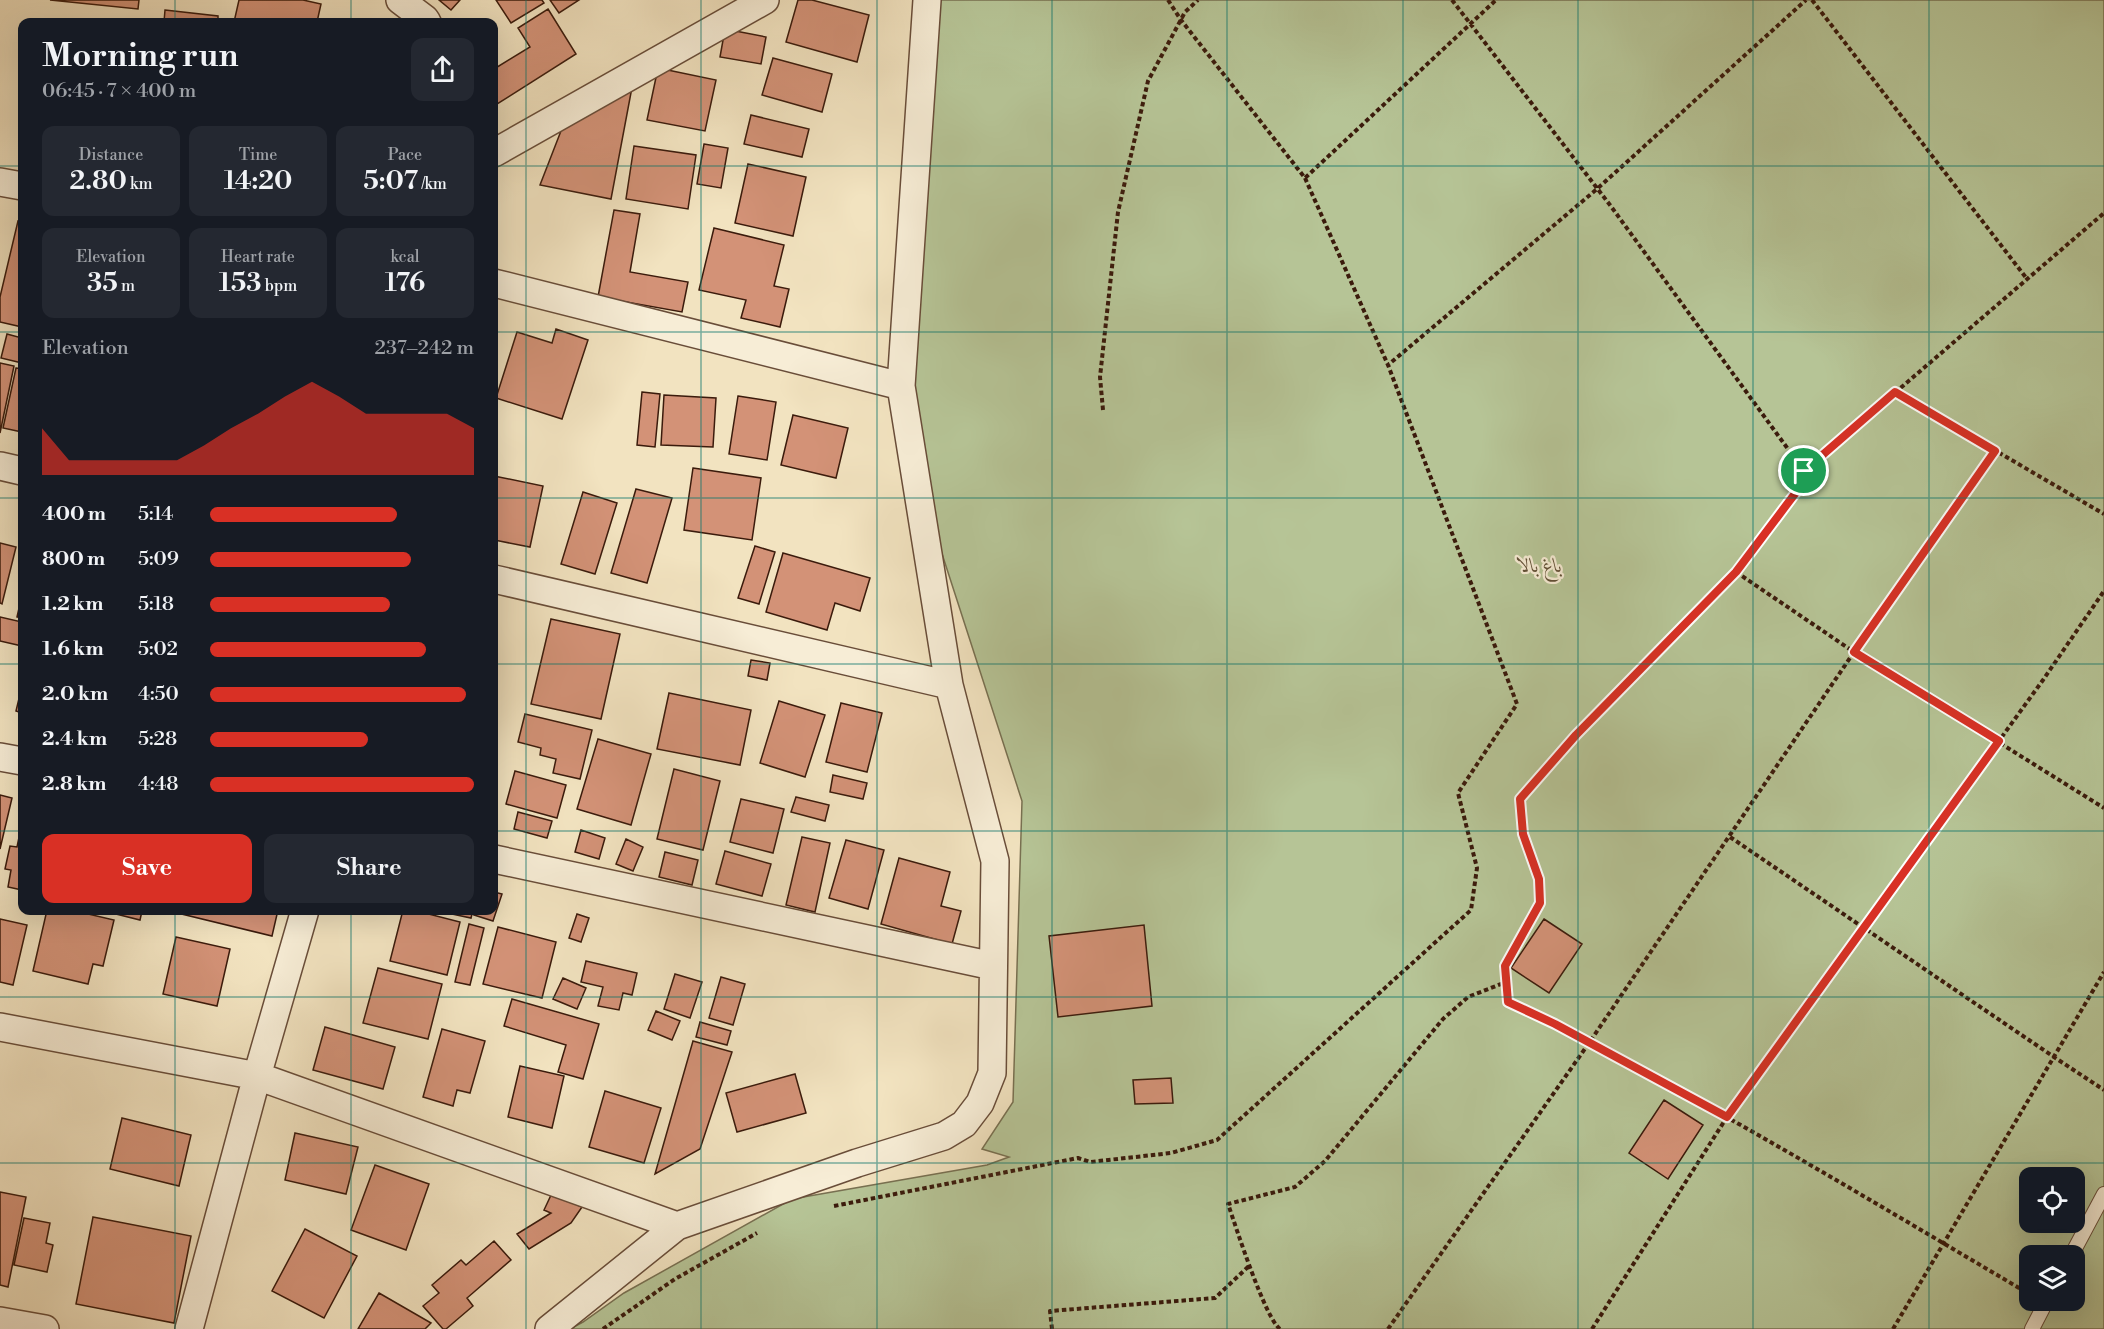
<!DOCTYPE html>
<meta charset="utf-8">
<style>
:root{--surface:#171b24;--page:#242831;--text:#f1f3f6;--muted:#9ea1a6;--accent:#d93025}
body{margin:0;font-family:"Libre Bodoni",Amiri,serif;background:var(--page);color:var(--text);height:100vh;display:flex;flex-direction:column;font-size:22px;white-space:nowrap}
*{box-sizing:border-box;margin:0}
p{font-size:20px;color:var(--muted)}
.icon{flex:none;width:33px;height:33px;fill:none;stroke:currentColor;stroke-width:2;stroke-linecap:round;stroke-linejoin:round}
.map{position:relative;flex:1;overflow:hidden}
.side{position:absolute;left:18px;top:18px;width:480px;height:897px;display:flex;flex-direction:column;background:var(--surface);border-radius:12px;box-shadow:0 6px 24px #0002}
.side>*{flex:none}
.buttons{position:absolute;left:2019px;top:1167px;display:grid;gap:12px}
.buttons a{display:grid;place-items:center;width:66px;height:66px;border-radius:12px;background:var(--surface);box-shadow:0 6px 24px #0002;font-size:30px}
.pin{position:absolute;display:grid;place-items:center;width:51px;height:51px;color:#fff;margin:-26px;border:3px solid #fff;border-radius:50%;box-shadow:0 2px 6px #0007}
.round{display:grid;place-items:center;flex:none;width:63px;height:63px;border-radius:12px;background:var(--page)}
.headline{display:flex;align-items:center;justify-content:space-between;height:102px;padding:0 24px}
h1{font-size:33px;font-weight:600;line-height:45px}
.stats{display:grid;grid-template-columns:repeat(3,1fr);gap:9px;height:102px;padding:6px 24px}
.stats div{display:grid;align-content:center;border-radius:12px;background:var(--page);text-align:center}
.stats b{font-size:26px;font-weight:600}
.stats small{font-size:16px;font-weight:400}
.stats p{font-size:16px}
.chart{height:168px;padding:12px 24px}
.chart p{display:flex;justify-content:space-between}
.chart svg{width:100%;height:108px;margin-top:6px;fill:var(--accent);opacity:.7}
.button{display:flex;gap:12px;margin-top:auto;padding:12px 24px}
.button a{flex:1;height:69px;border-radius:12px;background:var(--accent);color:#fff;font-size:24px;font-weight:600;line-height:69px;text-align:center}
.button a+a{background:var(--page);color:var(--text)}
ul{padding:0 24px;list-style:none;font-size:20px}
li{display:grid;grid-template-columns:96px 72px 1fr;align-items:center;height:45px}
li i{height:15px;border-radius:8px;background:var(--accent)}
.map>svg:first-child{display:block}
.green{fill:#b6c496;stroke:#787051;stroke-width:1.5;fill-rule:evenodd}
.building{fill:#d39277;stroke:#3b1b0c;stroke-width:1.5}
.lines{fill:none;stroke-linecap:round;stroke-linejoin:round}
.lane-casing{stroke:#694d39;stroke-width:16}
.street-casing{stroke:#694d39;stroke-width:30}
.path{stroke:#3b1b0c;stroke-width:4;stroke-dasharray:4.5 3;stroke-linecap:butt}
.lane{stroke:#f7edd6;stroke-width:14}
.street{stroke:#f7edd6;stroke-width:27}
.route-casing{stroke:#fff;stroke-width:12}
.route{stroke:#d93025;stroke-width:8}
.grid{fill:none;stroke:#0f766e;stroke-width:1.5;stroke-opacity:0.55}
.labels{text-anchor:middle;stroke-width:4.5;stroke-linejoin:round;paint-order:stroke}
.park-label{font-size:20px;font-style:italic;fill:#604e35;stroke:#f7edd6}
</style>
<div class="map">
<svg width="2104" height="1329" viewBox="0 0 2104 1329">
<rect width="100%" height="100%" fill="#f2e3c0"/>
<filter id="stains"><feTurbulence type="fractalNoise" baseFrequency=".00333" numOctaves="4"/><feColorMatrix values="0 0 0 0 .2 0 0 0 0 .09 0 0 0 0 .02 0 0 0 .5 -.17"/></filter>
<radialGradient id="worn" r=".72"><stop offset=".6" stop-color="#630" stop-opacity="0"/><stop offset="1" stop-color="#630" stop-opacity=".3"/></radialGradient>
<!-- green -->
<path class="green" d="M938 0H2104V1329H570L583 1322 624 1293 792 1199 987 1165 1009 1157 982 1149 1013 1102 1022 801 934 529 915 407 913 236ZM2030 1178H2074V1222H2030ZM2030 1256H2074V1300H2030Z"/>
<!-- building -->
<path class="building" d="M50 0H139L138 9Z
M239 0H303L321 4 317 22H234Z
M439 0H460L451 10Z
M496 0H542L544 3 511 23Z
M550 0H579L559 13Z
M798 0H812L869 15 857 62 786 42Z
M548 9 576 54 494 106V69L530 47 518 28Z
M165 10 218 16V22H164Z
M725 29 766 37 761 64 720 57Z
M773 58 832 74 822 112 762 95Z
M658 68 716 80 705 131 647 120Z
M633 82 611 199 540 185 566 118Z
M751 115 809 129 802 157 744 144Z
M704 144 728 148 721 188 697 184Z
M634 146 696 155 688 209 626 199Z
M748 164 806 177 793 236 735 223Z
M614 210 640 214 630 272 688 282 682 312 598 297Z
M18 221 22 222V327L0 322V297Z
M714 228 784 245 774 286 789 289 780 327 741 318 746 300 699 290Z
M556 329 588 340 562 419 496 398 517 332 552 343Z
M7 334 22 338V363L1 358Z
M0 363 14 366 0 433Z
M16 368 22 369V432L3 428Z
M642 392 660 394 655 447 637 445Z
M664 395 716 398 713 447 661 445Z
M738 396 776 402 767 460 729 454Z
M793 415 848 428 836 478 781 465Z
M693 468 761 478 752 540 684 530Z
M494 476 543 486 530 547 494 540Z
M636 489 672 498 647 583 611 573Z
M583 492 617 503 595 574 561 564Z
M0 543 16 547 2 604 0 603Z
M755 546 775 552 759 604 738 598Z
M783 553 870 578 860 611 835 603 827 630 766 612Z
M22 595V618L17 617Z
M0 617 22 622V646L0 641Z
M551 619 620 634 601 719 531 704Z
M751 660 770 663 767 680 748 676Z
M22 686V713L16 711Z
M669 693 751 710 740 765 657 749Z
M779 701 825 715 805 777 760 763Z
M841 703 882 713 867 772 826 762Z
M525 714 592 730 580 779 553 773 556 759 540 755 541 748 518 742Z
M598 739 651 754 631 825 577 809Z
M674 769 720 781 703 850 657 839Z
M515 771 566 785 557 818 506 804Z
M833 775 867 783 863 799 830 792Z
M0 795 12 798 0 849Z
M796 797 829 805 825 821 791 812Z
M741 799 784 809 773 853 730 842Z
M518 812 552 821 547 838 514 829Z
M22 823V890L8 887 11 870 5 869 10 846 17 847Z
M581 830 605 838 599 859 575 852Z
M802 837 830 843 815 912 786 905Z
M626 839 643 847 633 871 616 864Z
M846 840 884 850 868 909 829 898Z
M725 851 771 864 762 896 716 884Z
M665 852 698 860 692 885 659 877Z
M899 858 950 872 941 906 961 911 952 944 881 924Z
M494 892 502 894 493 921 474 915 476 910H494Z
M47 910H71L114 920 103 966 93 964 88 984 33 971Z
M100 910H149L142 911 140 920Z
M165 910H278L272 936Z
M403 910H413L460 922 447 975 390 961Z
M448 910H473L471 918 447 913Z
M577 914 589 918 581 942 569 938Z
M0 919 27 925 13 985 0 982Z
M1544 919 1582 944 1549 993 1511 968Z
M469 924 484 928 470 985 455 982Z
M1144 925 1152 1006 1058 1017 1049 936Z
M498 927 556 942 542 998 483 984Z
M176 937 230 949 217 1006 163 994Z
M586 961 637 973 632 995 623 993 619 1010 598 1006 603 987 581 982Z
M378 968 442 984 428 1039 363 1023Z
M675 974 702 982 690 1018 664 1009Z
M721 977 745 984 733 1025 709 1018Z
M563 978 586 988 577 1009 553 999Z
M512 999 599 1024 583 1079 558 1072 566 1045 504 1026Z
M656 1011 680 1021 672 1040 648 1030Z
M700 1022 731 1031 727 1045 696 1037Z
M325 1027 395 1047 383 1089 313 1070Z
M442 1029 485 1041 470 1093 457 1090 453 1106 423 1097Z
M693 1041 732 1052 700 1149 655 1174Z
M520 1066 564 1076 552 1128 508 1117Z
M795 1074 806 1113 737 1132 726 1093Z
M1171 1078 1173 1103 1135 1104 1133 1080Z
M605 1091 661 1108 644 1163 589 1147Z
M1664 1100 1703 1125 1668 1179 1629 1153Z
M122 1118 191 1135 179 1186 110 1169Z
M295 1133 358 1147 346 1194 285 1180Z
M375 1165 429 1184 406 1250 351 1230Z
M0 1192 26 1197 8 1287 0 1285Z
M552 1193 582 1207 571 1223 529 1249 517 1234 551 1213 544 1210Z
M93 1217 191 1236 174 1323 76 1304Z
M24 1218 50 1223 46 1243 53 1245 47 1272 14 1265Z
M305 1229 357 1256 324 1318 272 1291Z
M494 1241 511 1260 467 1298 473 1306 446 1329H443L423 1306 439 1293 432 1285 461 1260 466 1265Z
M379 1293 431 1323 425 1329H358Z"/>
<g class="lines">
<defs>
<path id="lane" d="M2071 1256 2104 1194
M2032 1329 2047 1300"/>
<path id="street" d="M400 0 425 19 427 22
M494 153 765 0
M0 182 22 186
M494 283 901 386
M0 466 22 471
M494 579 949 685
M0 757 22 761
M494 859 993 966
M0 1027 257 1076 677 1226
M0 1321 45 1329
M189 1329 257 1076 305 910
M549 1329 677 1226 857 1163 944 1136 964 1124 980 1103 992 1073 995 861 949 685 901 386 927 0"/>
</defs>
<!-- lane casing -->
<use href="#lane" class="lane-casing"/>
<!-- street casing -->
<use href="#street" class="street-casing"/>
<!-- path -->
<path class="path" d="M1168 0 1181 20 1305 178 1496 0
M1452 0 1610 205 1804 471
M1812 0 2027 279
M1305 178 1388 365
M1895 392 2104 514
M1103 410 1100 377 1118 212 1148 81 1185 12 1198 0
M1736 572 1854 652 2104 808
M1730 837 2054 1057 2104 1090
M834 1206 1078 1158 1090 1162 1171 1153 1217 1140 1471 910 1477 868 1458 793 1517 704 1388 365 1597 189 1806 0
M2026 1292C1856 1192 1686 1088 1508 1002L1505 966 1540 903 1539 879 1523 834 1520 799 1576 735 1736 572 1797 491 1804 471 2104 213
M603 1329 675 1279 757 1233
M1052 1329 1050 1311 1215 1298 1250 1265
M1280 1329C1265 1318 1236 1227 1228 1204L1295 1187 1325 1161 1443 1019 1468 997 1506 982
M1388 1329 1589 1043 1854 652 1995 451
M1592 1329 1727 1117 2043 680 2104 591
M1893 1329 2104 972"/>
<!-- lane -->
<use href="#lane" class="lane"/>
<!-- street -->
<use href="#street" class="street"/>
</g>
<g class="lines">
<defs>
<path id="route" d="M1895 392 1995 451 1854 652 1999 741 1727 1117 1555 1024 1508 1002 1505 966 1540 903 1539 879 1523 834 1520 799 1576 735 1736 572 1797 491 1804 471Z"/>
</defs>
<!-- route casing -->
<use href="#route" class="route-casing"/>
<!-- route -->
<use href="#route" class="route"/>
</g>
<!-- grid -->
<path class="grid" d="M175 0V22M351 0V22M526 0V1329M701 0V1329M877 0V1329M1052 0V1329M1227 0V1329M1403 0V1329M1578 0V1329M1753 0V1329M1929 0V1329M0 166H22M494 166H2104M0 332H22M494 332H2104M0 498H22M494 498H2104M0 664H22M494 664H2104M0 831H22M494 831H2104M175 910V1329M351 910V1329M0 997H2104M0 1163H2104"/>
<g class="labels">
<!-- park labels -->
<g class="park-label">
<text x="1540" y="572">باغ بالا</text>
</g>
</g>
<rect width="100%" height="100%" filter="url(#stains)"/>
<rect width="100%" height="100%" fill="url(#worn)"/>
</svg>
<div class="buttons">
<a><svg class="icon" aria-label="locate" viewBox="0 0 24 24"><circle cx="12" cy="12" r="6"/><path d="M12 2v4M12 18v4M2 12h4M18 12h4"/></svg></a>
<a><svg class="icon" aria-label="layers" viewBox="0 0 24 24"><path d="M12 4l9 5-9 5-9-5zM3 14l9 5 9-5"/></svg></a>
</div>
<div class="pin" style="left:1804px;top:471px;background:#1e9e55"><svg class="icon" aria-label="arrive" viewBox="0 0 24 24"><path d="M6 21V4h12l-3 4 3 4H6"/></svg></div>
<section class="side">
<div class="headline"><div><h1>Morning run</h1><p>06:45 · 7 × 400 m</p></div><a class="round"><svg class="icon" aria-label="share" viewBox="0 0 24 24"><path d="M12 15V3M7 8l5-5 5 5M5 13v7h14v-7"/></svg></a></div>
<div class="stats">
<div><p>Distance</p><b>2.80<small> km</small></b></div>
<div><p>Time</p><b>14:20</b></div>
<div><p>Pace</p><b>5:07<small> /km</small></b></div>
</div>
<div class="stats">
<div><p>Elevation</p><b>35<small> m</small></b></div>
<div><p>Heart rate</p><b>153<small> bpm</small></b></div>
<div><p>kcal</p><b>176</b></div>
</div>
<div class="chart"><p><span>Elevation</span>237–242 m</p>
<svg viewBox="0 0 160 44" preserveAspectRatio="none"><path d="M0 44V25L10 38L20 38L30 38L40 38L50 38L60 32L70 25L80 19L90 12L100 6L110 12L120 19L130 19L140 19L150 19L160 25V44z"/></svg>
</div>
<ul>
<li><b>400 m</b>5:14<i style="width:71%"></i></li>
<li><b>800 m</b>5:09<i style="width:76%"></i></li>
<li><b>1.2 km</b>5:18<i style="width:68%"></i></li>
<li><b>1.6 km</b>5:02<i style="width:82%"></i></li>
<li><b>2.0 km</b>4:50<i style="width:97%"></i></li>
<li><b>2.4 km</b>5:28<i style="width:60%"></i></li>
<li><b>2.8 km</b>4:48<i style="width:100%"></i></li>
</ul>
<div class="button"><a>Save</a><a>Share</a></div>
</section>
</div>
